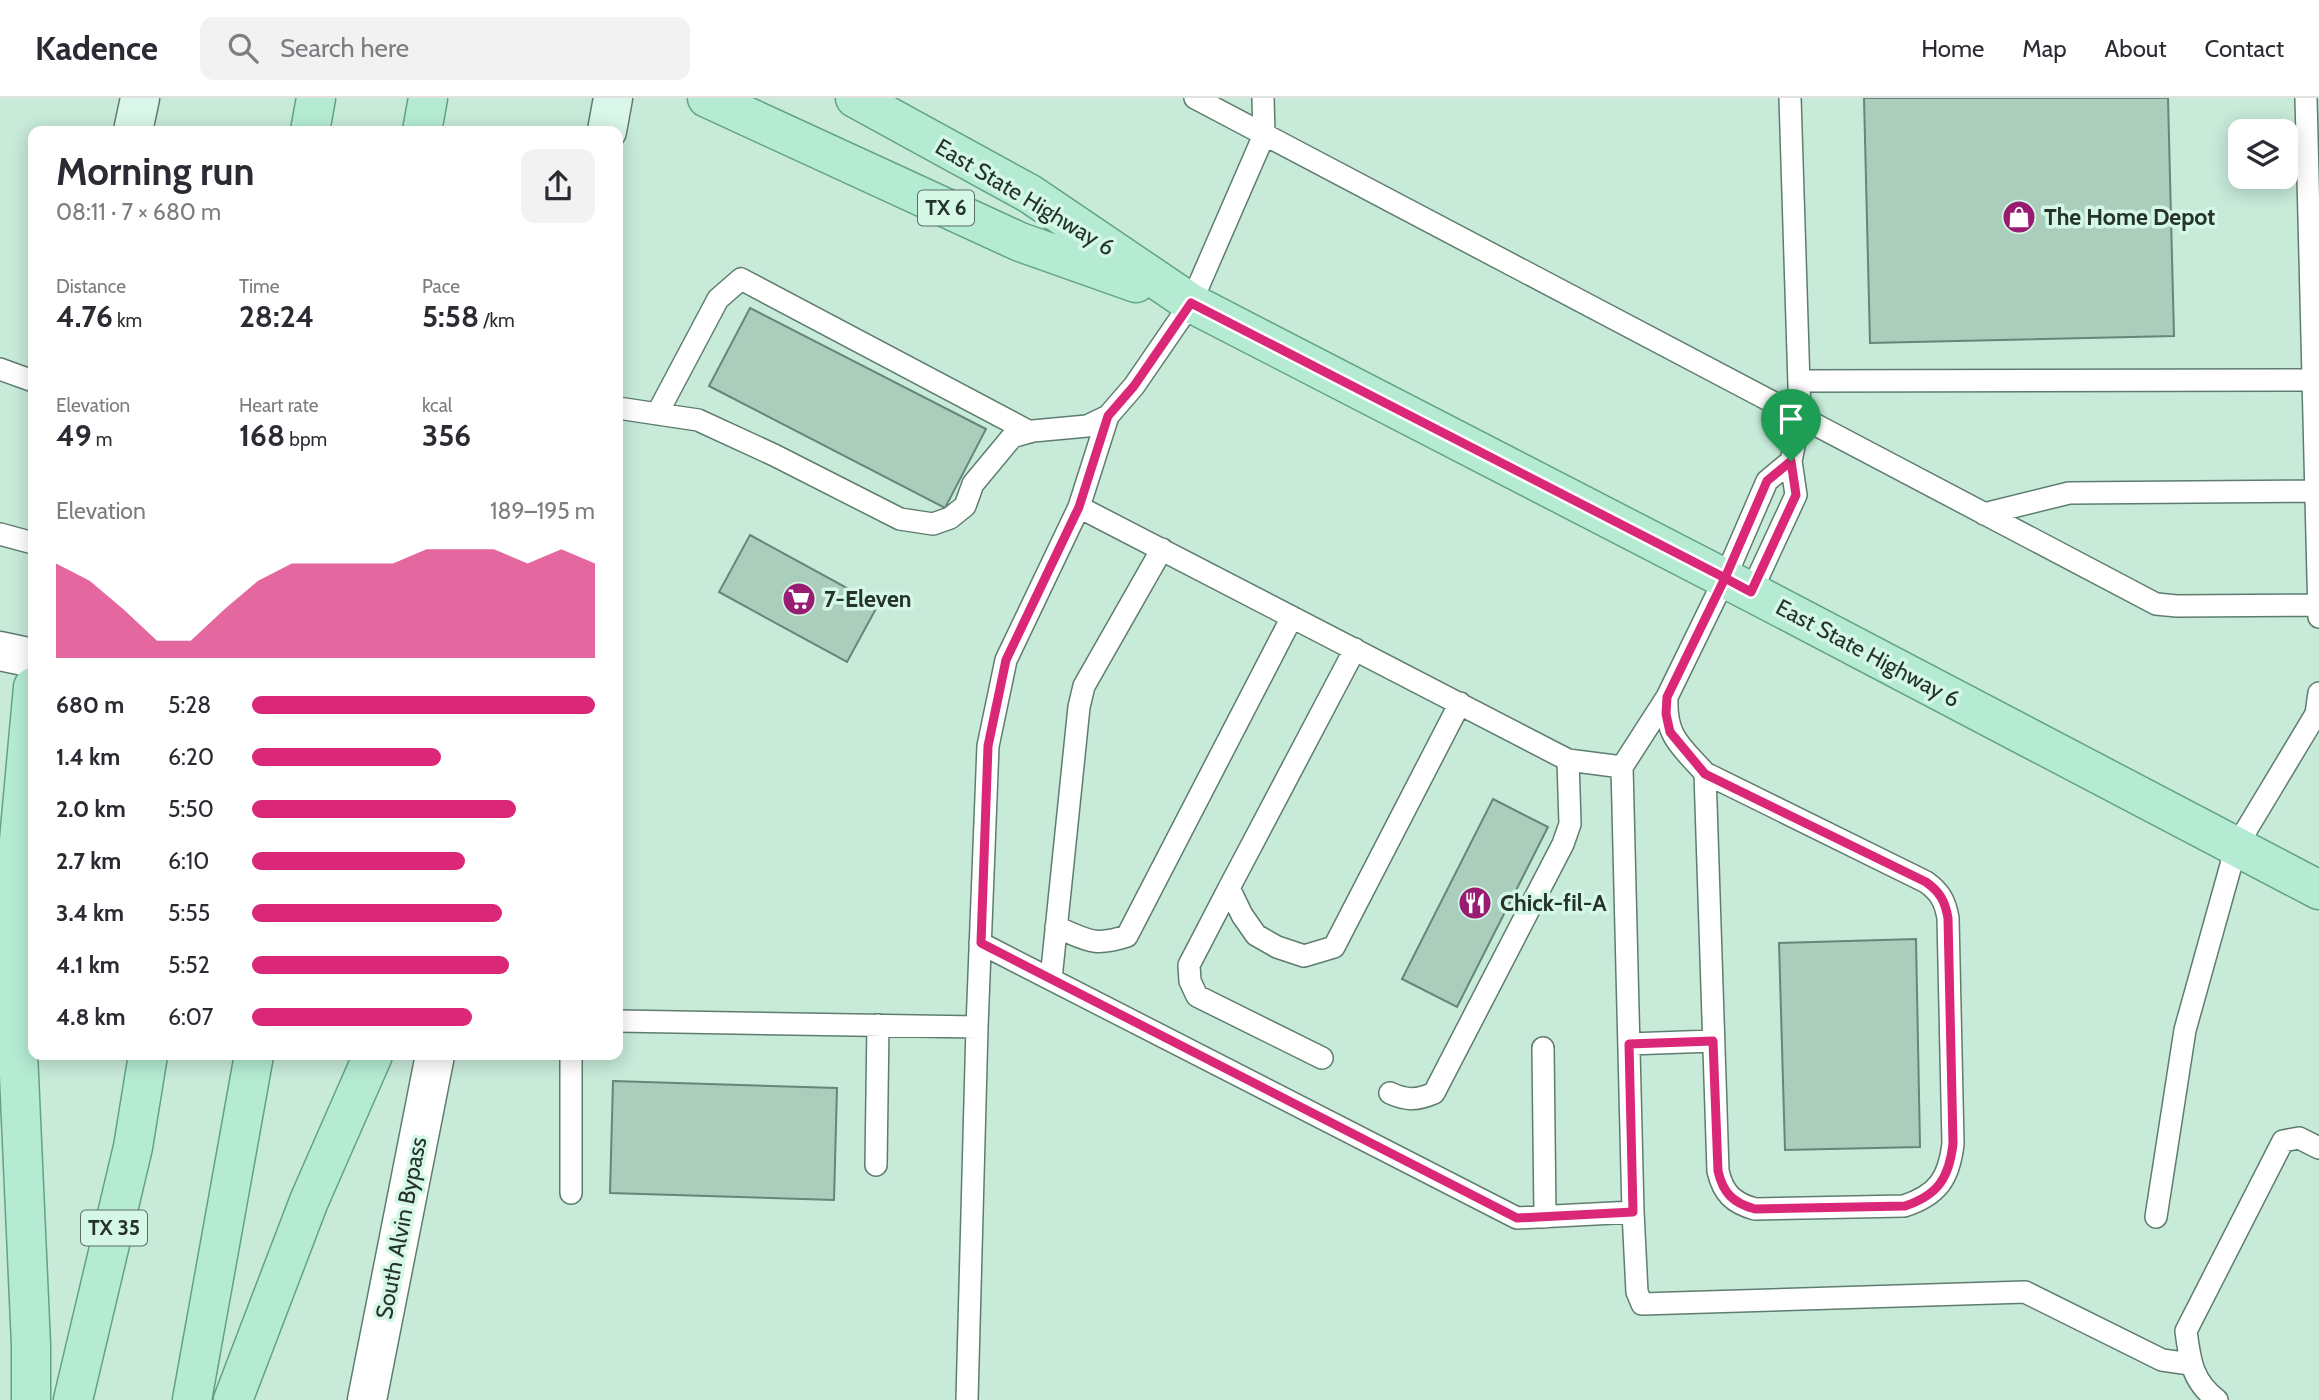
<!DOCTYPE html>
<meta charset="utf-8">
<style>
:root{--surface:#fff;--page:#f2f2f3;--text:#2b2b33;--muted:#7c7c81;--line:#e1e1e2;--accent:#db2777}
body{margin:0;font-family:Cabin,sans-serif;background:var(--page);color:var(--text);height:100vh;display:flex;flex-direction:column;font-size:26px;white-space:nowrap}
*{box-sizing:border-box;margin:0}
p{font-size:23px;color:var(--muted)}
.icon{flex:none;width:38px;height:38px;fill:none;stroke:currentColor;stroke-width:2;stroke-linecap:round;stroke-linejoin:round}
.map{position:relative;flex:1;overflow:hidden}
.sheet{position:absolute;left:28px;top:28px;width:595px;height:934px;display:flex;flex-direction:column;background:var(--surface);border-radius:14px;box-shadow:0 4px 18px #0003}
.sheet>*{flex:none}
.fabs{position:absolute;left:2228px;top:21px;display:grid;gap:14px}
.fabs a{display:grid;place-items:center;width:70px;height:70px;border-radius:14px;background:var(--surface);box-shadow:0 4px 18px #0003;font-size:35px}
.pin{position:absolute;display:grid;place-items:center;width:60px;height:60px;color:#fff;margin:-72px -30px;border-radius:50% 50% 50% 0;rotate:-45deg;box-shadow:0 0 7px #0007}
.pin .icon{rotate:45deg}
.round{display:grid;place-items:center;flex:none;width:74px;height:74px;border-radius:14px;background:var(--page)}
.head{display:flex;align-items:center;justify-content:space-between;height:119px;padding:0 28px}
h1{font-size:38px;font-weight:700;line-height:52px}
.stats{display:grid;grid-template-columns:repeat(3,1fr);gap:10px;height:119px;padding:7px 28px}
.stats div{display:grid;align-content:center}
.stats b{font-size:30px;font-weight:700}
.stats small{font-size:19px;font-weight:400}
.stats p{font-size:19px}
.chart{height:196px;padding:14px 28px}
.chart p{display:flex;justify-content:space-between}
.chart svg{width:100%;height:126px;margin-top:7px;fill:var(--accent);opacity:.7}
ul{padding:0 28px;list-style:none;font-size:23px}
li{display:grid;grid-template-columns:112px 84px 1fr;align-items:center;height:52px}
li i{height:18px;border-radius:9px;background:var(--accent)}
header{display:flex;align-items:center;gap:42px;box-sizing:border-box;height:98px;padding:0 35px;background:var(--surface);border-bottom:2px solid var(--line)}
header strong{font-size:33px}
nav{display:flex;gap:38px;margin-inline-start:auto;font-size:24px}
.search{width:490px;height:63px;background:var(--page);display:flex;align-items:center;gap:18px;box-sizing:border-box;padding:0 24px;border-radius:14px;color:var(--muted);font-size:26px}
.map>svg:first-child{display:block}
.building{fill:#abcdbc;stroke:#668677;stroke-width:2}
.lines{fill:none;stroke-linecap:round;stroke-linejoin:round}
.lane-casing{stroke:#5e7d6e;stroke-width:24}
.street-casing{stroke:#5e7d6e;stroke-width:41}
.secondary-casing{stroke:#5e7d6e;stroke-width:41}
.primary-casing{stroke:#62a285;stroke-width:41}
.lane{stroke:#fff;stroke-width:21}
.street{stroke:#fff;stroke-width:38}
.secondary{stroke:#daf5e9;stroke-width:38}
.primary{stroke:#b5ebd3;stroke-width:38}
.route-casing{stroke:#fff;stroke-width:14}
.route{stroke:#db2777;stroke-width:9}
.labels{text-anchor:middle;stroke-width:7;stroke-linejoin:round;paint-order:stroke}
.shield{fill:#d4f7e6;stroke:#5a6e64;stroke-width:2}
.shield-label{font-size:21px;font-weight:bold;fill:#26332d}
.street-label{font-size:23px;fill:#26332d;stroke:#d4f7e6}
.poi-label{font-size:23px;font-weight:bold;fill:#26332d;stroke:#d4f7e6;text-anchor:start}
</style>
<header>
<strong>Kadence</strong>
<div class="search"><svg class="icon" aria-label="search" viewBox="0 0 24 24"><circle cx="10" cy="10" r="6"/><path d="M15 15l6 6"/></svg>Search here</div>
<nav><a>Home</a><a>Map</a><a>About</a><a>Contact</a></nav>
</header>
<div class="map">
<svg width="2319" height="1302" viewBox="0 0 2319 1302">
<rect width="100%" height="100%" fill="#c7ead9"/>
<!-- building -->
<path class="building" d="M1864 0H2168L2174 238 1870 245Z
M750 210 986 331 945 410 709 288Z
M750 437 878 507 847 564 719 494Z
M1493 701 1548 729 1457 909 1402 881Z
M1916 841 1920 1049 1785 1052 1779 845Z
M613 983 837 990 834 1102 610 1095Z"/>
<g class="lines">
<defs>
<path id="lane" d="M1195 0 2156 506 2177 508 2318 507
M2306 0 2319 519
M0 271 33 283
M1799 283 2312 282
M618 310 698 322 774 357 900 421 933 426 950 420 965 408 973 386 1012 339 1033 333 1087 328 1108 318 1134 288 1191 205 1264 37 1263 0
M657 316 718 201 741 181 1030 334
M1079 409 1568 662 1622 669
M1984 416 2069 395 2315 393
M0 436 33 445
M1751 494 1796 397 1791 363 1800 319 1790 0
M1355 551 1229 790 1242 817 1256 837 1277 849 1304 858 1334 849 1460 605
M1705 675 1926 784C1940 794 1945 803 1948 820L1953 1046C1949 1080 1938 1097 1904 1108L1755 1111C1733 1105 1723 1095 1718 1073L1705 675C1681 648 1665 639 1667 599L1725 480 1767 383 1791 363
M1229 790 1189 867 1190 883 1197 898 1322 960
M1056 829C1088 842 1093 849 1127 838L1292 519
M980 845 1517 1120 1633 1114 1622 669 1667 599
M1051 881 1079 609 1084 588 1162 451
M618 923 977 929
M1629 946 1713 943
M1543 950 1545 1119
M571 957V1095
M1390 995C1407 1003 1418 1002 1434 995L1563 746 1570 726 1568 662
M876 1067 878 927
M1633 1114 1637 1194 1642 1206 2025 1194 2162 1262 2190 1266
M2156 1119 2185 932 2236 749 2316 616 2319 595
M967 1302 977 929 988 648 1006 562 1079 409 1108 318
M2217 1302C2192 1283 2190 1263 2186 1233L2283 1043 2299 1040 2319 1050"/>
<path id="street" d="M0 553 33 560
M367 1302 435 957"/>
<path id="secondary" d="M133 33 140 0
M607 33 613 0"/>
<path id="primary" d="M707 0 1020 144 1136 185
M855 0 1030 96 1191 205 1751 494 2319 792
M310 33 316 0
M422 33 428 0
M31 1302V1247L12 819 33 589
M73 1302 133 1049 148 957
M192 1302 254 957
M233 1302 309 1103 373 957"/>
</defs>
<!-- lane casing -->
<use href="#lane" class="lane-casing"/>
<!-- street casing -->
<use href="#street" class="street-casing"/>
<!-- secondary casing -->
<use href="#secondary" class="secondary-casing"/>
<!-- primary casing -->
<use href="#primary" class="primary-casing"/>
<!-- lane -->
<use href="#lane" class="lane"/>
<!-- street -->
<use href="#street" class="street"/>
<!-- secondary -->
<use href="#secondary" class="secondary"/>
<!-- primary -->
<use href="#primary" class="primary"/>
</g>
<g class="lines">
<defs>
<path id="route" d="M1791 363 1767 383 1725 480 1191 205 1134 288 1108 318 1079 409 1006 562 988 648 981 845 1517 1120 1633 1114 1629 946 1713 943 1718 1073C1723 1095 1733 1105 1755 1111L1905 1108C1938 1097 1949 1080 1953 1046L1948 820C1945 803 1940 794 1926 784L1705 676 1670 634 1666 616 1667 599 1725 480 1751 494 1796 397 1791 363"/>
</defs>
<!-- route casing -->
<use href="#route" class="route-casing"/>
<!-- route -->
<use href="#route" class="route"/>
</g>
<!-- icons -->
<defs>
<symbol id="shop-disc" viewBox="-11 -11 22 22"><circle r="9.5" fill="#991c73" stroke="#d4f7e6"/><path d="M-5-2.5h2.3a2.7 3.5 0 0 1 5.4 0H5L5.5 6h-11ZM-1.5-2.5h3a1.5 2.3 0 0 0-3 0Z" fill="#fff"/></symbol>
<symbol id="supermarket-disc" viewBox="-11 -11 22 22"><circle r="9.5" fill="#991c73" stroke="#d4f7e6"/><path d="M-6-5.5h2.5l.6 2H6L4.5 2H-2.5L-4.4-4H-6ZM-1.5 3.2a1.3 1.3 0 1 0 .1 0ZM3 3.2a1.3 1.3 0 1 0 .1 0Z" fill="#fff"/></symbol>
<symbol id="restaurant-disc" viewBox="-11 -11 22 22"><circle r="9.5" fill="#991c73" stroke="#d4f7e6"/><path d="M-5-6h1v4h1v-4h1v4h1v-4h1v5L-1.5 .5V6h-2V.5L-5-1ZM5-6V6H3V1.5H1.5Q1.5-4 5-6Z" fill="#fff"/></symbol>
</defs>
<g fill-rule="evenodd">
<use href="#shop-disc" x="2000" y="100" width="38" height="38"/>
<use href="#supermarket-disc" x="780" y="482" width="38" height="38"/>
<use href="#restaurant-disc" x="1456" y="786" width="38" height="38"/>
</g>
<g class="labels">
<!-- shield labels -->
<g class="shield">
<rect x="918" y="92.5" width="56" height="35" rx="5"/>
<rect x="81" y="1112.5" width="66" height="35" rx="5"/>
</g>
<g class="shield-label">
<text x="946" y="117">TX 6</text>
<text x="114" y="1137">TX 35</text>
</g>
<!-- street labels -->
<g class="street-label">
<text transform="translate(1025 99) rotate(31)" y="8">East State Highway 6</text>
<text transform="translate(1868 555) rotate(28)" y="8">East State Highway 6</text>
<text transform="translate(401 1130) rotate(-79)" y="8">South Alvin Bypass</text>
</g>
<!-- poi labels -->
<g class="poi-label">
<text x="2044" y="127">The Home Depot</text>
<text x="824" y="509">7-Eleven</text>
<text x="1500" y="813">Chick-fil-A</text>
</g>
</g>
</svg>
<div class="fabs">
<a><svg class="icon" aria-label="layers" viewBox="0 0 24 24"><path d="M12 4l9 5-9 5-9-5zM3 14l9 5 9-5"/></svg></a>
</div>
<div class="pin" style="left:1791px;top:363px;background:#1e9e55"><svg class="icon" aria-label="arrive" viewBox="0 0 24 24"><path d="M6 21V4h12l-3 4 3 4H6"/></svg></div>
<section class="sheet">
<div class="head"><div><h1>Morning run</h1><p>08:11 · 7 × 680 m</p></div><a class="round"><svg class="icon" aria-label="share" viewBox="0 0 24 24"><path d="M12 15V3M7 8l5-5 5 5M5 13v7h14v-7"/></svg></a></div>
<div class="stats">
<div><p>Distance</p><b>4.76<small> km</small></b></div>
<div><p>Time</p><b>28:24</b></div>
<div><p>Pace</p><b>5:58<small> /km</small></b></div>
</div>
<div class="stats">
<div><p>Elevation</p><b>49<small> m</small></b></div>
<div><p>Heart rate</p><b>168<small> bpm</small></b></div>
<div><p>kcal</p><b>356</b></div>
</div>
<div class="chart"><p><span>Elevation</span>189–195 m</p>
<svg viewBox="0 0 160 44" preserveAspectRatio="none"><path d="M0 44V11L10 17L20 27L30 38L40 38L50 27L60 17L70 11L80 11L90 11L100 11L110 6L120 6L130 6L140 11L150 6L160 11V44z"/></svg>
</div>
<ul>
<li><b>680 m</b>5:28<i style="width:100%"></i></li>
<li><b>1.4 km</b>6:20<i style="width:55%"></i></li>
<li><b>2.0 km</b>5:50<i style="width:77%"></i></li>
<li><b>2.7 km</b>6:10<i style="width:62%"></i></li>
<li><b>3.4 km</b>5:55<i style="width:73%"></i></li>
<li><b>4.1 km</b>5:52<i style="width:75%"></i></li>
<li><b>4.8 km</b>6:07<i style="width:64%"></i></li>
</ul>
</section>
</div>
